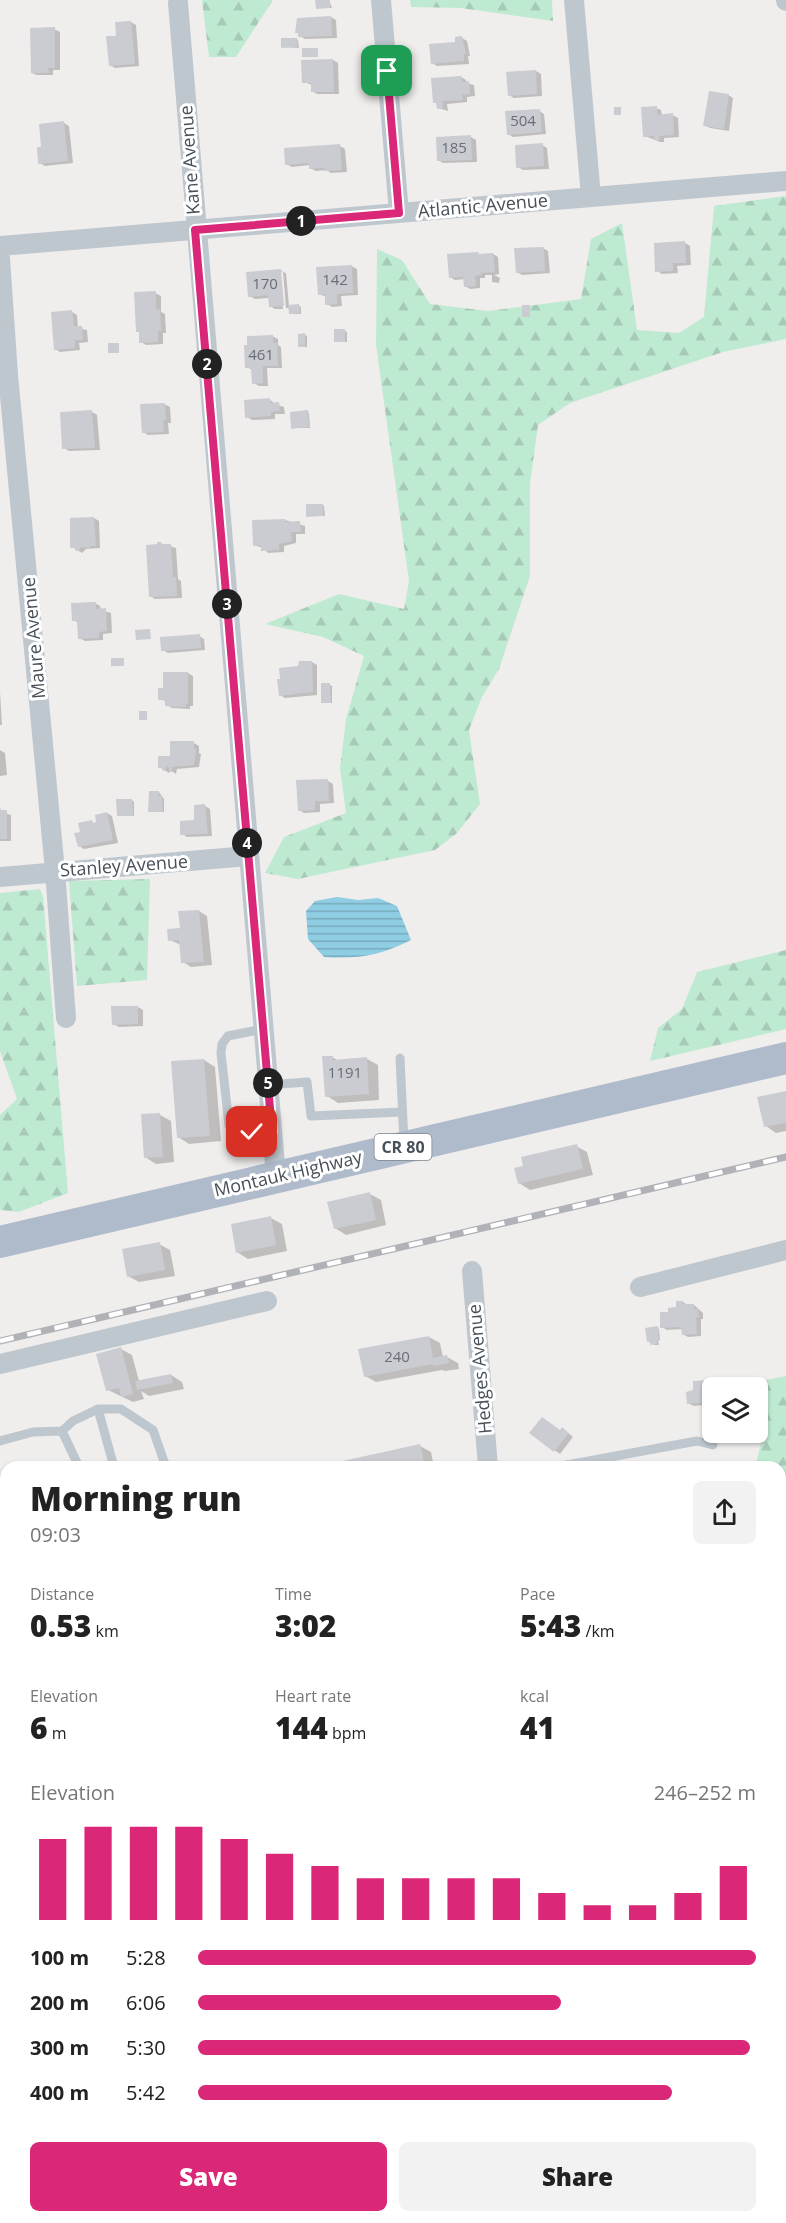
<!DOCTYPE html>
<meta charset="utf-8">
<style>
:root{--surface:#fff;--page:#f2f2f2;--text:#222;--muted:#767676;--accent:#db2777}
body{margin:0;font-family:"Open Sans",sans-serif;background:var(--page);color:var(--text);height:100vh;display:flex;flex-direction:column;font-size:22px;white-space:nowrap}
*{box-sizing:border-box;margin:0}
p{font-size:20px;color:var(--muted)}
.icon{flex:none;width:33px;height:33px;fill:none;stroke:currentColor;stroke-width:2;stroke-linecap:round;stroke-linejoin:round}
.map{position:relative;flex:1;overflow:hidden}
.side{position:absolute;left:0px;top:1461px;width:786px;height:762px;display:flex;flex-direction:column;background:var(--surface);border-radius:18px 18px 0 0;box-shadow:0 2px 4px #0004}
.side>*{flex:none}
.buttons{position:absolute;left:702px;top:1377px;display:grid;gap:12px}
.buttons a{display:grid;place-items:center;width:66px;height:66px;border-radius:9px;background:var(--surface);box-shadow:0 2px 4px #0004;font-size:30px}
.pin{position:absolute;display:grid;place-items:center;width:51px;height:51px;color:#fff;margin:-26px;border-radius:12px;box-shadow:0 3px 9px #0006}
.km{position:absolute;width:30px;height:30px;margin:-15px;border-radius:50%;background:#222;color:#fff;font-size:16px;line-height:30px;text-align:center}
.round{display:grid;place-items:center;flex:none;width:63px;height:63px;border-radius:9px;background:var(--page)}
.overview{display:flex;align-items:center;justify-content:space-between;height:102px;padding:0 30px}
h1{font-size:33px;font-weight:800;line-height:45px}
.metrics{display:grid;grid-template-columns:repeat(3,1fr);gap:9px;height:102px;padding:6px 30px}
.metrics div{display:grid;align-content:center}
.metrics b{font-size:30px;font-weight:800}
.metrics small{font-size:16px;font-weight:400}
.metrics p{font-size:16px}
.chart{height:168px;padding:12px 30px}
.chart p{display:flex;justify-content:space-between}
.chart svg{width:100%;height:108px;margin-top:6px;stroke:var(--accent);stroke-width:6}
.button{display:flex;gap:12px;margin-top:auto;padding:12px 30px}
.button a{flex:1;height:69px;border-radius:9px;background:var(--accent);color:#fff;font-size:24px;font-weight:800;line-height:69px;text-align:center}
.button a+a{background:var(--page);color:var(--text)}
ul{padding:0 30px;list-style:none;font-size:20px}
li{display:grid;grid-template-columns:96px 72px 1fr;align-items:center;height:45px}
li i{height:15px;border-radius:8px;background:var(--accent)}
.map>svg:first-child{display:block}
.forest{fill:url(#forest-firs)}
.water{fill:url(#water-rules)}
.shadow{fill:#0003}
.building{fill:#caccd2}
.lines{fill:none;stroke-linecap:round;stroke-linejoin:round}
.lane{stroke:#bfc7ce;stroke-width:9}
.street{stroke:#bfc7ce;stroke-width:20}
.primary{stroke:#afbbca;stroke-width:32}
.rail-casing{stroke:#b0b2b7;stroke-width:7}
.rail{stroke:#fff;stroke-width:4.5;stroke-dasharray:14;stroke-linecap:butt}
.route-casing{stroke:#fff;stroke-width:12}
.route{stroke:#db2777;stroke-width:8}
.labels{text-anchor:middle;stroke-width:6;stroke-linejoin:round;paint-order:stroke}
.number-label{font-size:15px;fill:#686e77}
.shield{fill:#fff;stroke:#7e848b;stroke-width:1.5}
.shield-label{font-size:16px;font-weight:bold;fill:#474f59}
.street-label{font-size:18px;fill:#474f59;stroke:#fff}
</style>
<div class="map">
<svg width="786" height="2223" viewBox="0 0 786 2223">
<defs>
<pattern id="forest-firs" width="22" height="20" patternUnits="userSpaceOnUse" patternTransform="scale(1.5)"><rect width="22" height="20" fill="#bfead2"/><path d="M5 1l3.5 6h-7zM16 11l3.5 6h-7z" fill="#a6cab7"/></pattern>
<pattern id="water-rules" width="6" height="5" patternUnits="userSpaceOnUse" patternTransform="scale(1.5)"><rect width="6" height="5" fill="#8fcde3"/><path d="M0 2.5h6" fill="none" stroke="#77a9bb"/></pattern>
</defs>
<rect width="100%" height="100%" fill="#f0eded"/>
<!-- forest -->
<path class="forest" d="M202 0H273L236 57H209Z
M410 0H552L553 21 461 8 411 7Z
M786 196V339L723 352 570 403 538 425 530 484V576L499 669 482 697 469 730 480 804 456 834 435 850 298 879 265 873 284 837 346 813 340 768 346 719 364 656 323 637 265 624 339 594 404 609 409 581 376 345 377 249 402 260 430 304 488 311 581 299 591 239 622 223 637 330 679 333 704 317 714 206Z
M150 879 147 980 77 986 69 881Z
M40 889 43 896 68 1193 19 1212 0 1210V1115L17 1099 0 1051V893Z
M786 950V1029L650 1061 658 1028 682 1009 697 972Z
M786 1376V1718L780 1719V1467H755L762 1440 766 1380Z
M780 1916 786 1917V2079L780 2078Z
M227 2217H350L352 2223H222Z"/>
<!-- water -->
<path class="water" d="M337 897 358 900 378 898 397 906 411 940C380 956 358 959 324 957L308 939 306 911 315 901Z"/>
<!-- shadow -->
<path class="shadow" d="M329 0 332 8H318Z
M331 17 336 20 337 38 305 39 300 36Z
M131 22 136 25 139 66 115 68 110 65 117 37Z
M54 29 60 32V70H53V75H37L32 73Z
M462 38 467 41 470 56H468L469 64 437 66 432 63Z
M296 39 298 40 299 48 283 47Z
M333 60 338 63 339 94H317L312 91V85L304 82Z
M536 71 541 74 542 96 514 98 509 95Z
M461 77 466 80V83L474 85 475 96 467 97V102L447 104 448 111 438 108V104Z
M728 95 733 98 729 131 710 128 705 125Z
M656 108 661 110 662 116 672 115 678 118 679 137 664 138V142H660L645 136Z
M539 111 544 114 546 134 513 137 508 134Z
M64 123 69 126 73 163 45 166 40 163 43 148Z
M471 137 476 140 477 162 443 163 438 160Z
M542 145 547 148 549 169 523 170 518 167Z
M340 146 345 149 347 172 331 173 326 170 316 171 310 168V165L292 167 286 164Z
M685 243 690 246 691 265 677 266 678 273 662 274 657 271Z
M543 248 548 251 550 273 522 275 517 272Z
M493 254 498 257 499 274 494 275 500 278 499 283 492 282V275H485V278H480V288L470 289 465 286V279L455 280 450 277Z
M351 266 357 269 358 295 341 296 342 306 332 307 327 304 326 297 320 294Z
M281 271 283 272H280L283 309H275L270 306 269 298 255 299 250 296Z
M283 272 286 273 289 306H299L301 307V314H292L290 308H286Z
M155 293 161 296V312L165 314 166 333H163V344L146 345 141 342Z
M72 312 77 315 78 328 87 330 88 342 79 343 80 350 60 352 55 349Z
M345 331 347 332V342H338Z
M305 335 307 336V347H301L299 346Z
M272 336 278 339V345L281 347 282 368H267L268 386H259L254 383 252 370 247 367Z
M269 399 275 404 284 407 285 414H275V419L252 420 247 417Z
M164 404 170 407 171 423H168L169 434 148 435 143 432Z
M92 412 97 415 100 450 69 451 64 448Z
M307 412 309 413 310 428H293Z
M322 505 324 506 325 516H308Z
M94 518 99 521 100 548 86 549 82 553 72 547Z
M285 520 305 526V534H296V543L284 546V552L268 553 263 548 254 545 253 522Z
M160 543 176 548 178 579 181 581 182 598 155 599 150 596Z
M95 603 100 606 101 610 111 613 112 633 103 634V640L85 641 79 638V623L73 620Z
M199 636 204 639 205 650 168 653 163 650Z
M312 662 317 665V695L285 698 280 695 300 667Z
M188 673 193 676V706H190V709L172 708 167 705V702L160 699 165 689Z
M330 685 332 686V703H324Z
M0 692 2 725H0Z
M194 743 199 746V753L201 754 199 767 177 769 176 774 170 770 169 773 159 767Z
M0 750 5 753 7 775 0 776Z
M328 781 333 784 334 803 320 804V812L304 813 299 810 298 782Z
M159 792 164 799V812H152L150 811Z
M132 800 134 802V816L118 815Z
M0 806 1 812 11 815V841H0Z
M205 806 210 809 212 836 187 837 182 834 196 822Z
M107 813 112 816 118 843 84 849 79 846 82 833 92 822 96 824Z
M199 911 207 916 212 965 191 967 183 962 181 945 170 940 181 929 180 913Z
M138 1007 143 1010V1026L119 1027 113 1024Z
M332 1057 339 1061 367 1059 378 1065 379 1100 338 1103 327 1096Z
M204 1060 215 1067 221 1141 189 1144 178 1137Z
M786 1092V1131L776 1133 766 1126Z
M160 1115 171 1121 174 1162 156 1164 145 1157Z
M576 1146 587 1152 593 1175 530 1190 519 1183Z
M370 1194 381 1200 386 1225 346 1235 335 1228Z
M271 1218 282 1224 287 1251 248 1259 237 1252Z
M159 1244 170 1250 175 1276 139 1282 128 1276Z
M683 1302 689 1306 694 1305 703 1313V1319H701V1336L688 1337 683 1334V1329L667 1330 662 1327 670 1313 678 1309Z
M657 1328 659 1329 660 1340 658 1341 659 1345H654L648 1341Z
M429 1337 440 1343 443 1358 447 1357 458 1363 459 1369 445 1371 442 1370 376 1382 365 1376Z
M121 1349 132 1355 139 1381 171 1375 182 1382 184 1389 149 1396 141 1391 144 1399 133 1402 108 1390Z
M709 1381 714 1384V1388H712V1404L694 1406 688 1403Z
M567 1432 573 1437 560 1454 531 1433Z
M420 1446 431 1452 434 1467H323Z
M6 2073V2090L0 2092V2074Z
M171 2217H202L203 2222 172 2223Z
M492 2217H515V2223H491Z"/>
<!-- building -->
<path class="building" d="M315 0H330V8L316 9Z
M331 16 332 36 298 37V33H295L297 18Z
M131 21 135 64 109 66 106 36H116L115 22Z
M55 27V68H48L49 73H31L30 28Z
M462 36 466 54H464V61L431 64 429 44 455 42V37Z
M281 38H297V47L281 48Z
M302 48H318V57H302Z
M333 59 334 92H311V83H302L301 60Z
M536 70 537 94 508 96 506 72Z
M461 76 462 82 469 81 470 94 462 95 463 100 443 101V108L437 109 436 103H433L431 78Z
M709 91 729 94 724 129 703 126Z
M657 106V115L673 113 674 135 659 136 660 140H654V136L643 137 641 107Z
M614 107H621V115H614Z
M540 109 542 132 507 135 505 111Z
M64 121 68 161 38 164 37 147H41L39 124Z
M471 135 472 160 437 161 436 137Z
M543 143 544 166 516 168 515 145Z
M340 144 342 170 324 171V168L309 169V163L285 165 284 148Z
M685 241 686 263H673V271L655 272 654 243Z
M544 247 545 271 516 273 514 248Z
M479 252 478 254 493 253 495 272 481 273V275L475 276 476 286 464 287 463 277 449 278 447 254Z
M352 265 353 293 337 294V304L325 305V294L318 295 316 267Z
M281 269 284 306 269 307 268 295 248 297 246 272Z
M156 291V310L160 309 161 331H158V342L139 343V332H136L134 292Z
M299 304 300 313 289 314 288 305Z
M522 305H530V317H522Z
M72 310 74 326H82L83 340H75V348L54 350 51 312Z
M334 329H345V342H334Z
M305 333V347H298V334Z
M273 335V343H277L278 366H263V383L252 384 251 368H245L244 345H247V336Z
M108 343H119V353H108Z
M270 398V403L279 402 280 411 271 412V416L245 418 244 400Z
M165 403 166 420 163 421 164 432 142 433 140 404Z
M92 410 95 448 62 449 60 412Z
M308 410 309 427 291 429 290 412Z
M306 504H323V516L306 517Z
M94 517 96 546H90V548L81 547 79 551H76L75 548H70V518Z
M285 519V522L300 521 301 532H291L292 541 279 544V550L261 551V545L253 546 252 520Z
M157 542H161V544H171L173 577H176L177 596 149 597 146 545 157 544Z
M96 602V609L106 608 107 631 99 632V638L78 639 77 621H72L71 603Z
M150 629 151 639 136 640 135 630Z
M200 634 201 648 161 651 160 637Z
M111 658H124V666H111Z
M299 661H312L313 692 279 696 277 679H280L279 668 298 666Z
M163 672H188V704H186V707L165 706V700H158V688H163Z
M321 683H330L331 703H321Z
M139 711H147V720H139Z
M170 741H194V749H196L194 765 172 767V772H169V767H166V771H163V768H158V756H170Z
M328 779 329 801H315V810L298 811 296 780Z
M149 791H159V796H162L163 812H148Z
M116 799H132L133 816H117Z
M205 804 208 834 180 835V821L194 820V805Z
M0 810H7V839H0Z
M107 812 113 840 78 847 74 833 80 832 78 823 92 820 93 823 96 822 95 815Z
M199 910 204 962 181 963 179 940 168 941 167 929 180 928 178 911Z
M111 1006H138V1024L112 1025Z
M322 1056H333V1060L367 1057 369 1094 325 1097Z
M204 1059 210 1136 177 1138 171 1061Z
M786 1091V1123L764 1127 757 1097Z
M160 1113 163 1157 144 1158 141 1114Z
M577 1144 583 1169 518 1184 514 1168 523 1166 521 1157Z
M370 1192 376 1220 334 1229 327 1202Z
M271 1216 276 1245 236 1253 231 1224Z
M160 1242 165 1270 127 1277 122 1249Z
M676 1301H683V1304H694V1309H698L699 1317H696L697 1334 682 1335 681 1327 660 1328V1312H668V1308L676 1307Z
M658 1326 659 1340H657V1344L650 1345V1341L647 1342 645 1328Z
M429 1336 433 1358 447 1355 449 1363 433 1366V1364L364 1377 358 1349Z
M121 1347 133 1394 121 1397 119 1388 106 1391 96 1354Z
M171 1374 173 1383 137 1390 135 1381Z
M709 1380 710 1388H712V1402L687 1404 686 1392 693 1390V1381Z
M542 1417 560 1430 562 1427 569 1433 554 1452 529 1433Z
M420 1444 425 1467H320V1466Z
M687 1463H706V1467H687Z
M6 2071V2087L0 2088V2072Z
M170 2217H198V2220L171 2223Z
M489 2217H511V2223H489Z"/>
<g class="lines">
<!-- lane -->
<path class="lane" d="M263 1029 228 1036 222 1044 221 1053 229 1125C238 1137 259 1132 272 1132
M400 1058 404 1142
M268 1085 307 1082 311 1116 402 1112
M98 1409 114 1467
M62 1431 73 1421 98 1409H121L153 1430 166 1467
M0 1441 33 1432 62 1431 79 1467
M556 1467 697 1441 713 1445
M0 1640 6 1638"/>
<!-- street -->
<path class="street" d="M381 0 399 213
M574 0 591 197
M786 0V1
M178 3 276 1177
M0 246 786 181
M0 258 8 375 55 871 66 1018
M0 877 248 856
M472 1271 488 1467
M640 1287 786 1250
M0 1364 267 1301
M120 2217 121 2223
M547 2217 548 2223"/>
<!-- primary -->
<path class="primary" d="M0 1242 786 1058"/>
<defs>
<path id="rail" d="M0 1341 786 1157"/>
</defs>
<!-- rail casing -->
<use href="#rail" class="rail-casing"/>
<!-- rail -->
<use href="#rail" class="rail"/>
</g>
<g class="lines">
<defs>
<path id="route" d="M252 1132H272L195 230 399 213 387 71"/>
</defs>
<!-- route casing -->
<use href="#route" class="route-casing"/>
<!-- route -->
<use href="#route" class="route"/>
</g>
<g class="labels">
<!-- number labels -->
<g class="number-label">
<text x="523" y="126">504</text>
<text x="454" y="153">185</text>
<text x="335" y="285">142</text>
<text x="265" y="289">170</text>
<text x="261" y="360">461</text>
<text x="345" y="1078">1191</text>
<text x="397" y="1362">240</text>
</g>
<!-- shield labels -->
<rect class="shield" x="374.5" y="1134" width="57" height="26" rx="4.5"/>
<g class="shield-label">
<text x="403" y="1153">CR 80</text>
</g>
<!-- street labels -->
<g class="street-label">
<text transform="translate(190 160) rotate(-94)" y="6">Kane Avenue</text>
<text transform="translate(483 206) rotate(-5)" y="6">Atlantic Avenue</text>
<text transform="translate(34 638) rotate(-95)" y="6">Maure Avenue</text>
<text transform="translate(124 866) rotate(-4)" y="6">Stanley Avenue</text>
<text transform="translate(288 1174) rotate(-13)" y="6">Montauk Highway</text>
<text transform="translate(480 1369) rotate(-95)" y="6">Hedges Avenue</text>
</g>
</g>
</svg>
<div class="buttons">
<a><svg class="icon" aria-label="layers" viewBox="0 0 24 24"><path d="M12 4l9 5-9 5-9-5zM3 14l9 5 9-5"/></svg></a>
</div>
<div class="pin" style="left:387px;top:71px;background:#1e9e55"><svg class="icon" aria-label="arrive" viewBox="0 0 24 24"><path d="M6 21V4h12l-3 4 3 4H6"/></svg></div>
<div class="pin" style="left:252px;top:1132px;background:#d93025"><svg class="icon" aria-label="check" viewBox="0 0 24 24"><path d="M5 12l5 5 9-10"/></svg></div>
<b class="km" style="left:301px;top:221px">1</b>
<b class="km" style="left:207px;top:364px">2</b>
<b class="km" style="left:227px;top:604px">3</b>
<b class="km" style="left:247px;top:843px">4</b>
<b class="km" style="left:268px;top:1083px">5</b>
<section class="side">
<div class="overview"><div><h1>Morning run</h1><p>09:03</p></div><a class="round"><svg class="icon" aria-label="share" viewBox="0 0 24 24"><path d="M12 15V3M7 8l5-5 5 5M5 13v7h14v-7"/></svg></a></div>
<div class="metrics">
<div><p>Distance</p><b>0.53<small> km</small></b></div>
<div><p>Time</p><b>3:02</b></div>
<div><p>Pace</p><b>5:43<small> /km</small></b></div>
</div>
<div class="metrics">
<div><p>Elevation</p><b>6<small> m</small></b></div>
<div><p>Heart rate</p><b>144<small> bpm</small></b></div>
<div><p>kcal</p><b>41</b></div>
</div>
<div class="chart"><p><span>Elevation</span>246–252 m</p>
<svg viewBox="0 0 160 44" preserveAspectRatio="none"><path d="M5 44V11M15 44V6M25 44V6M35 44V6M45 44V11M55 44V17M65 44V22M75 44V27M85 44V27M95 44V27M105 44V27M115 44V33M125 44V38M135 44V38M145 44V33M155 44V22"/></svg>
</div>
<ul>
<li><b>100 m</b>5:28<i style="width:100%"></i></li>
<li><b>200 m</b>6:06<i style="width:65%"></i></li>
<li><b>300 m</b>5:30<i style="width:99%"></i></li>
<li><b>400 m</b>5:42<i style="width:85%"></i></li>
</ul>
<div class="button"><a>Save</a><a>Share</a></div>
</section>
</div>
